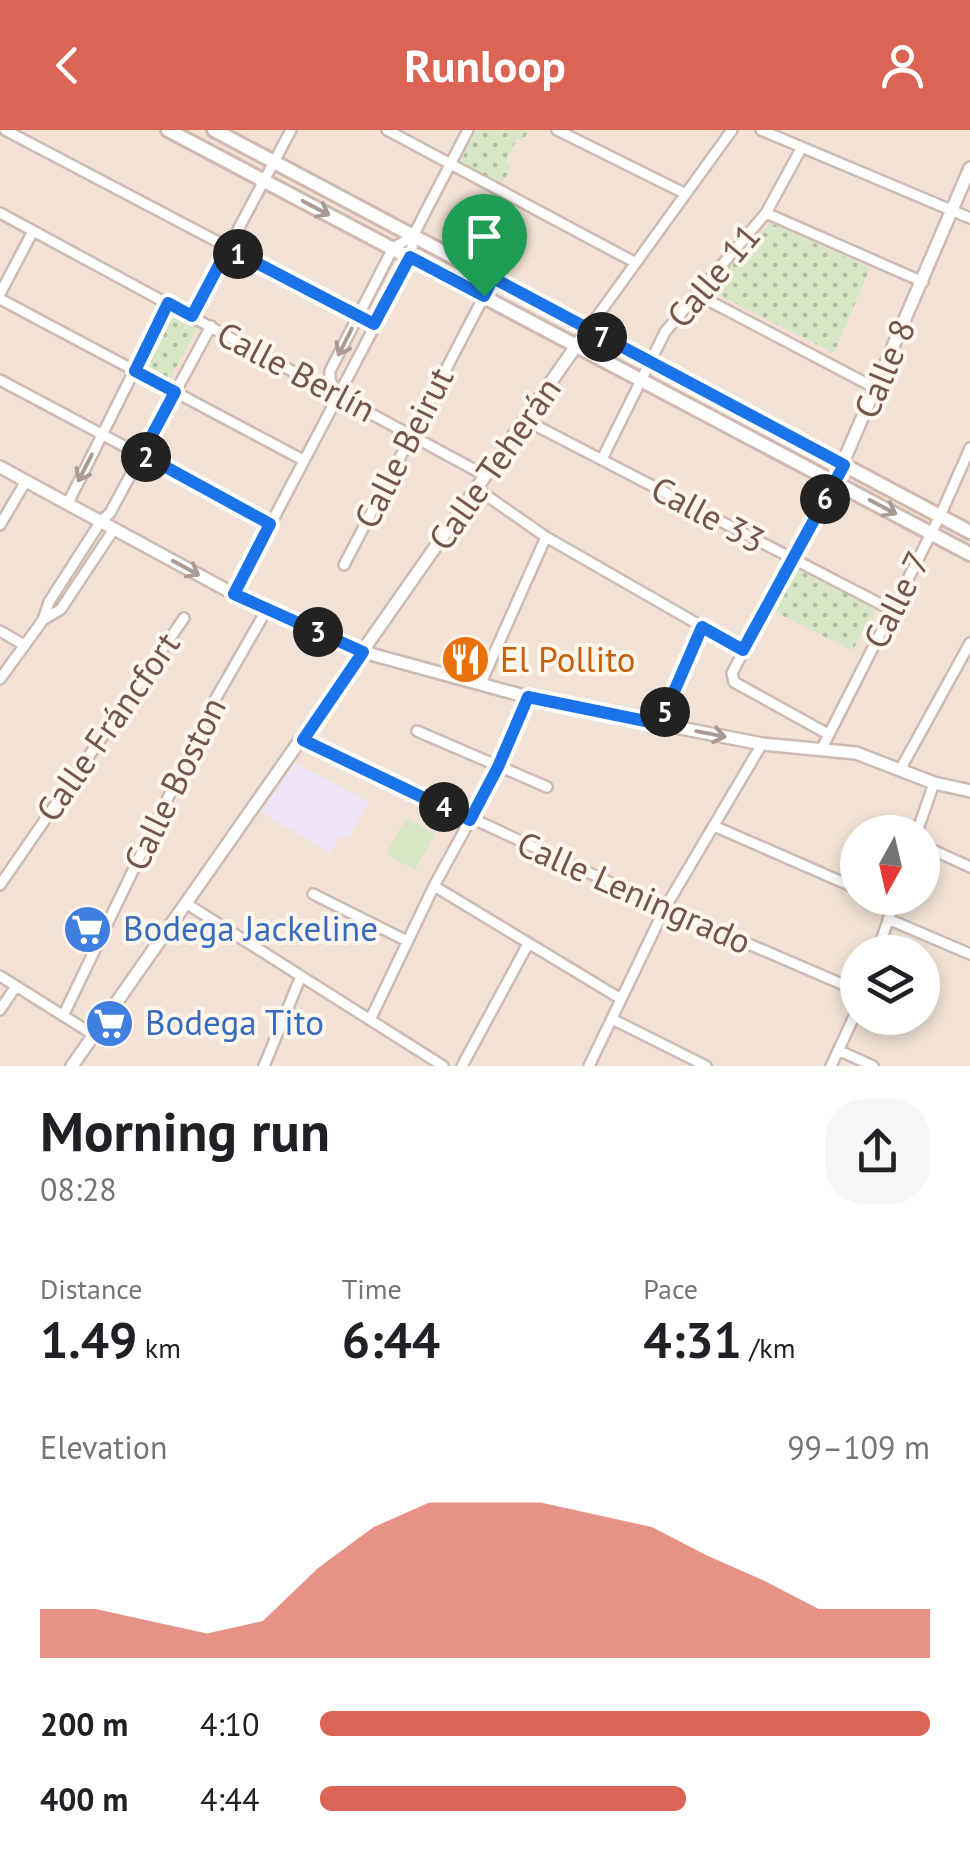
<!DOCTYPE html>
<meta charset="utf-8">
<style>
:root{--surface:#fff;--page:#f6f6f6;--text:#202124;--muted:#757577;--accent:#dc6455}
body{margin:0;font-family:"PT Sans",sans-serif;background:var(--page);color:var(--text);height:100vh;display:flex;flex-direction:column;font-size:38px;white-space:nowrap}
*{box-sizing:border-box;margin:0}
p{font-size:32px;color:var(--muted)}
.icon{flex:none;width:55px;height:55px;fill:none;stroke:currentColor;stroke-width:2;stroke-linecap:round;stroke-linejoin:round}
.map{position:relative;height:936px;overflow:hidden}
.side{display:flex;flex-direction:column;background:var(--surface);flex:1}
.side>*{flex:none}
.needle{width:65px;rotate:188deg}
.fabs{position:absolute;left:840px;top:685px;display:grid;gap:20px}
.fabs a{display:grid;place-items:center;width:100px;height:100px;border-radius:50%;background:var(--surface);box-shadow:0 5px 15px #0003;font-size:50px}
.pin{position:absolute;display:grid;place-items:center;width:85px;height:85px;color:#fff;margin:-102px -42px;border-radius:50% 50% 50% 0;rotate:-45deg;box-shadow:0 0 10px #0007}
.pin .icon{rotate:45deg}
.km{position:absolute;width:50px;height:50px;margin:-25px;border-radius:50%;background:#222;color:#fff;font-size:28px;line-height:50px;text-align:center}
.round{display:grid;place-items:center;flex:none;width:105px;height:105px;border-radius:40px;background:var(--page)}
.summary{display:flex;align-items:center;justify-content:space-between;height:170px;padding:0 40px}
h1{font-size:55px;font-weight:700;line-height:75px}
.figures{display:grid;grid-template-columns:repeat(3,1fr);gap:15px;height:170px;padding:10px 40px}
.figures div{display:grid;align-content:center}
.figures b{font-size:50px;font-weight:700}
.figures small{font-size:28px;font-weight:400}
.figures p{font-size:28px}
.chart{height:280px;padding:20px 40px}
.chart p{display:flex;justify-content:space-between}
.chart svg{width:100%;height:180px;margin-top:10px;fill:var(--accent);opacity:.7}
ul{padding:0 40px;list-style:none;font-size:32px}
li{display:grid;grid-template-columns:160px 120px 1fr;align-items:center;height:75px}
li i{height:25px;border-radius:12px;background:var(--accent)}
header{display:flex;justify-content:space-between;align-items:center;height:130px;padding:0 40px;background:var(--accent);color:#fff;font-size:45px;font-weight:700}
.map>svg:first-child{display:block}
.residential{fill:#f2e2d5;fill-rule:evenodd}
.education{fill:#eee3f7}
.park{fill:url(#park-dots)}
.pitch{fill:#d7e7c6}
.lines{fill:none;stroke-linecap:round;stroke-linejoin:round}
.minor-casing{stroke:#cebab0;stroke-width:14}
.tertiary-casing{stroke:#cebab0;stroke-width:16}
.secondary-casing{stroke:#d0b9ae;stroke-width:18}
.minor{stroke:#fff;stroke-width:9}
.tertiary{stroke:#fff;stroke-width:11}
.secondary{stroke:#fff;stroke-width:12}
.oneway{stroke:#aa9a94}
.route-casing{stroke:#fff;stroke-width:20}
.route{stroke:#1a73e8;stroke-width:12}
.labels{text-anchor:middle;stroke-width:8;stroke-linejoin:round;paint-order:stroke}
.street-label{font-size:35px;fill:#72564d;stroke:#fef5ed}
.food-label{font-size:35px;fill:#c56008;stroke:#fef5ed;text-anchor:start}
.shop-label{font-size:35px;fill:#366cbe;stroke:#fef5ed;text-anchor:start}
</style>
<header><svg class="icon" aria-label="back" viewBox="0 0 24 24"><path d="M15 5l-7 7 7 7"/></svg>Runloop<svg class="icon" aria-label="person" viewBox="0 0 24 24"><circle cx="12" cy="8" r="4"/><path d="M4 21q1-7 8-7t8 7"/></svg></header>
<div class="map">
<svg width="970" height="936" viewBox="0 0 970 936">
<defs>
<pattern id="park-dots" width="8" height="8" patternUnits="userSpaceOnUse" patternTransform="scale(2.5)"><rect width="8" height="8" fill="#d7e7c6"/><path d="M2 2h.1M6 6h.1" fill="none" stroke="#b3bea3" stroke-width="1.8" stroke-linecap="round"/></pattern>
</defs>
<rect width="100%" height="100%" fill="#fbf1e7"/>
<!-- residential -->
<path class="residential" d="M0 0H970V936H0ZM858 702H922V768H858ZM858 822H922V888H858Z"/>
<!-- education -->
<path class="education" d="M295 633 369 672 348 709 340 705 330 723 261 682Z"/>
<!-- park -->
<path class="park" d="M477 0H529L523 11 517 9 505 33 511 37 502 54 460 32Z
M771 93 870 138 834 223 705 158Z
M173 183 198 196 170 249 145 236Z
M789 435 876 479 852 521 768 478Z"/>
<!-- pitch -->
<path class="pitch" d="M406 688 435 704 415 740 386 724Z"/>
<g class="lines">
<defs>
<path id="minor" d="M5 0 374 194
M387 0 636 133
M557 0 686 64
M761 0 970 88
M0 83 486 346
M766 83 923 152
M0 164 33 101
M696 164 877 259
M0 169 303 330
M192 186 291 0
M588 199 732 0
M0 250 270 394
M336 262 330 250V241L393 118 413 106
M525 290 892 480
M602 329 665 202 766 83 802 17
M477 359 546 407 743 520
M68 373 168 173
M0 395 26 351
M344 435 493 149
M234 464 411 127 413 106 468 0
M43 490 61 479 114 399
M0 501 24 515
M0 549 43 490 49 472 101 391 110 383 211 196
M481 553 546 407
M660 594 702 497
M417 601 547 657
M828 604 734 552 732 543 835 351
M303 610 665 778 858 861
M821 620 940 386 970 318
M900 640 970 513
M714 696 858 759
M917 702 934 653
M922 715 970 737
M0 755 184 488
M434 756 621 869
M313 764 407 811
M877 768 893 775
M187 774 443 936
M888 789 970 824
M877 822 896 768
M0 846 94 905
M0 880 16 856
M63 886 216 568 267 479
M612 889 706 936
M370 890 434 756 499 637 528 567
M840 921 873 936
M264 936 301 846
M462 936 528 814
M589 936 665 778 762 614
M831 936 858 878"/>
<path id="tertiary" d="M0 337 234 464 363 522 528 567 660 594 762 614 856 623 934 653 970 661
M835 351 970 38
M72 936 588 199"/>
<path id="secondary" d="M168 0 970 424
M214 0 970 402"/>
</defs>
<!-- minor casing -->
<use href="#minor" class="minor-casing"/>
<!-- tertiary casing -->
<use href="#tertiary" class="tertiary-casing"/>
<!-- secondary casing -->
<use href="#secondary" class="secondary-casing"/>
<!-- minor -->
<use href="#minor" class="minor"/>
<!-- tertiary -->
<use href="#tertiary" class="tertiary"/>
<!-- secondary -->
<use href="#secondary" class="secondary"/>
</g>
<!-- one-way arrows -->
<defs><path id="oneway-shaft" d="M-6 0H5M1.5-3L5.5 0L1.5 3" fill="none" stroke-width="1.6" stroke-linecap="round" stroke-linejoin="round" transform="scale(2.5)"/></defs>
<g class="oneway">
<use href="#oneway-shaft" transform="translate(316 78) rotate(28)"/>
<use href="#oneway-shaft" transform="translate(345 212) rotate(117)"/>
<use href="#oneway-shaft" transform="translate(85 338) rotate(117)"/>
<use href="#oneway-shaft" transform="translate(883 377) rotate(28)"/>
<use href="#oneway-shaft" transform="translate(186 438) rotate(29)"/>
<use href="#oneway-shaft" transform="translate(711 604) rotate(11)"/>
</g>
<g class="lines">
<defs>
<path id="route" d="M228 118 374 194 410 127 484 166 493 148 844 335 743 520 702 497 660 594 528 567 498 637 470 690 303 610 363 522 234 464 270 394 142 324 175 262 135 241 168 173 192 186Z"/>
</defs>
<!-- route casing -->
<use href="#route" class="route-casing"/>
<!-- route -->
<use href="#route" class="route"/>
</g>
<!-- icons -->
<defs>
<symbol id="restaurant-disc" viewBox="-11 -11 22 22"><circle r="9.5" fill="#e8710a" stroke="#fef5ed"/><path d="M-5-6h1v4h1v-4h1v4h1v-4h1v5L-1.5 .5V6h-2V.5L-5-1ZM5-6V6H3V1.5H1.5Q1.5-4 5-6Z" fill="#fff"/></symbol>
<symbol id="supermarket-disc" viewBox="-11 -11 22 22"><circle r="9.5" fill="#3f7fe0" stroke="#fef5ed"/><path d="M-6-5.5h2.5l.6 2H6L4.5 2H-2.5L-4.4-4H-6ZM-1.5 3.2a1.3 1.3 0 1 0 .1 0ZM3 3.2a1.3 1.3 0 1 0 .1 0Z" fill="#fff"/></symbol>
</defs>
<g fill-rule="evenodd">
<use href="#restaurant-disc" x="438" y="502" width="55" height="55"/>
<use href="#supermarket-disc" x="60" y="772" width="55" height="55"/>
<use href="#supermarket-disc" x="82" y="866" width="55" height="55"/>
</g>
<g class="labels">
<!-- street labels -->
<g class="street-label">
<text transform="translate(714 146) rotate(-50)" y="12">Calle 11</text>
<text transform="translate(885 239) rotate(-67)" y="12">Calle 8</text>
<text transform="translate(296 242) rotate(28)" y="12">Calle Berlín</text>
<text transform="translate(404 318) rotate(-63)" y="12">Calle Beirut</text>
<text transform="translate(495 334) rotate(-55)" y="12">Calle Teherán</text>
<text transform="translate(708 385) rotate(28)" y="12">Calle 33</text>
<text transform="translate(897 470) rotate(-63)" y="12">Calle 7</text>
<text transform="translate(108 597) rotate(-55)" y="12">Calle Fráncfort</text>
<text transform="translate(175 654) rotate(-64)" y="12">Calle Boston</text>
<text transform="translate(634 763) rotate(24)" y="12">Calle Leningrado</text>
</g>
<!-- food labels -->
<g class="food-label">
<text x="500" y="542">El Pollito</text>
</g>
<!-- shop labels -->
<g class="shop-label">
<text x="123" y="811">Bodega Jackeline</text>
<text x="145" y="905">Bodega Tito</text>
</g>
</g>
</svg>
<div class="fabs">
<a><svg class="needle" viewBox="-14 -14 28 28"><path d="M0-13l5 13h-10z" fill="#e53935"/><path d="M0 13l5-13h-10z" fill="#757577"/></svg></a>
<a><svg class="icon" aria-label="layers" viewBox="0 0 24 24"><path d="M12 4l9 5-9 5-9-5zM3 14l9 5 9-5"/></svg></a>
</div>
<div class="pin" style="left:484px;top:166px;background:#1e9e55"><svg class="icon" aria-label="arrive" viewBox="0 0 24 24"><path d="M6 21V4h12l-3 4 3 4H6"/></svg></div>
<b class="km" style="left:238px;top:124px">1</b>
<b class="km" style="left:146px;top:327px">2</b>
<b class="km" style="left:318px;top:502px">3</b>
<b class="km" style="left:444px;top:677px">4</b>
<b class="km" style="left:665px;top:582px">5</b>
<b class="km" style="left:825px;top:369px">6</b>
<b class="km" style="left:602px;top:207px">7</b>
</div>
<section class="side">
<div class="summary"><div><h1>Morning run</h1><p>08:28</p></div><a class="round"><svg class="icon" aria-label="share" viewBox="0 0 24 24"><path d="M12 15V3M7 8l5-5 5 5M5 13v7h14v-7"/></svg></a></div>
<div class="figures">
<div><p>Distance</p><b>1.49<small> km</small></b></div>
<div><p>Time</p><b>6:44</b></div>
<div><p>Pace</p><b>4:31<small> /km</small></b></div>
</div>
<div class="chart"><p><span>Elevation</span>99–109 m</p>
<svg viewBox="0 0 160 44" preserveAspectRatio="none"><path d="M0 44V32L10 32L20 35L30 38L40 35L50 22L60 12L70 6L80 6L90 6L100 9L110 12L120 19L130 25L140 32L150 32L160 32V44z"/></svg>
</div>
<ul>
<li><b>200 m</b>4:10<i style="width:100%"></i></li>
<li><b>400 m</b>4:44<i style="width:60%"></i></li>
</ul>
</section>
